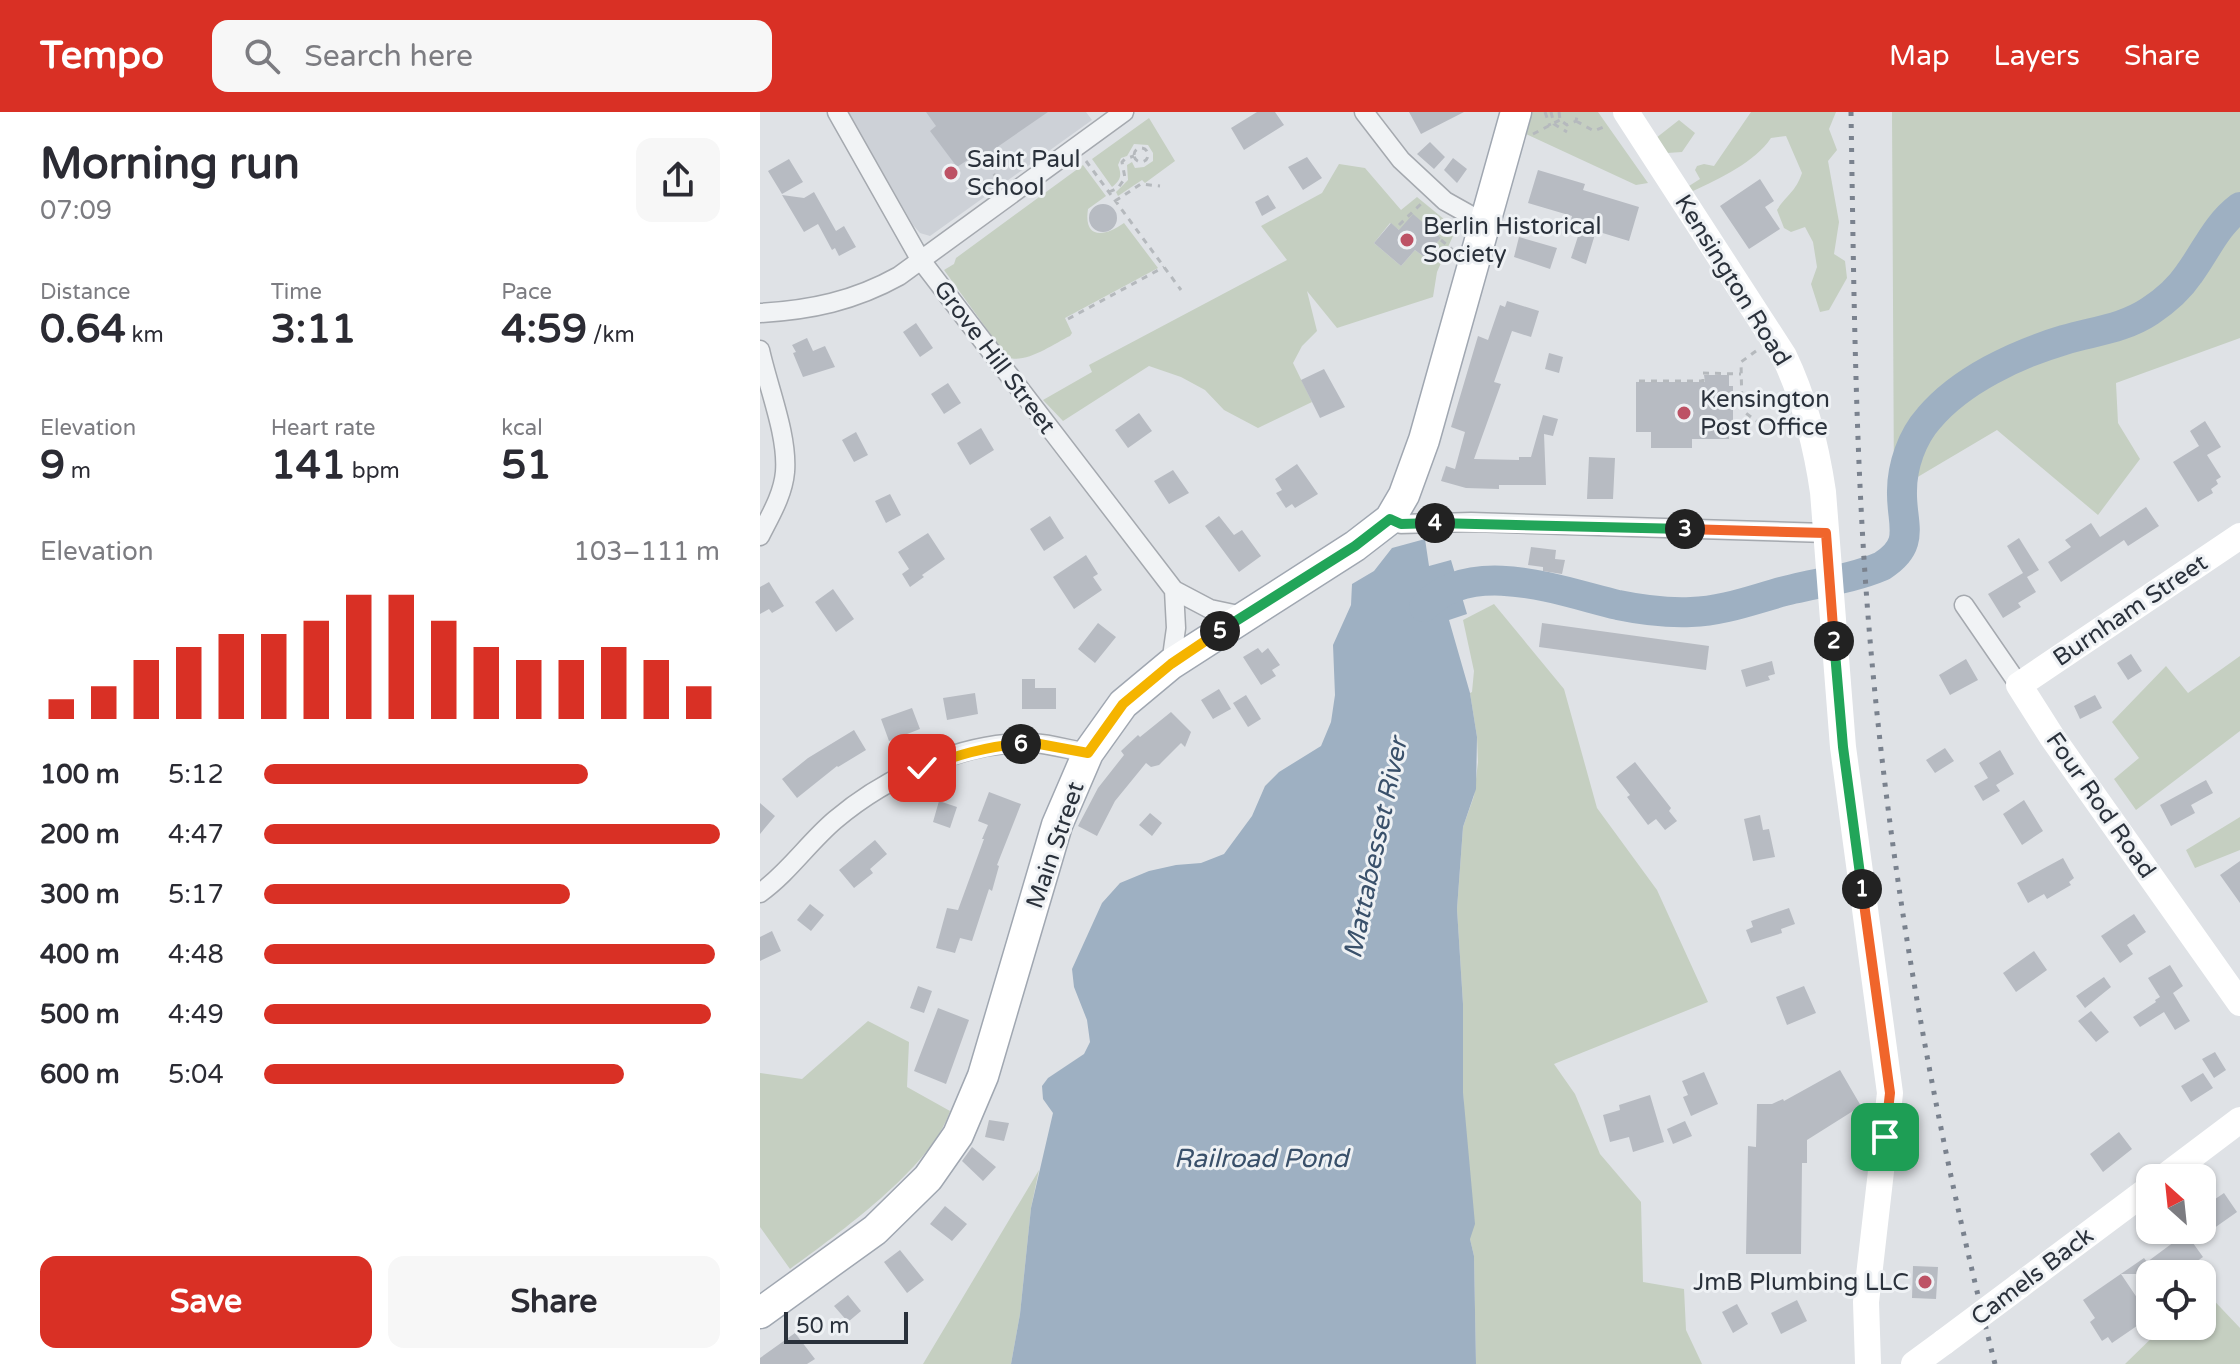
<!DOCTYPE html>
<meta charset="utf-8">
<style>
:root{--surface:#fff;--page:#f7f7f7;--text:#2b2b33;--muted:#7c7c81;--accent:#d93025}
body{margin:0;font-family:"Varela Round",sans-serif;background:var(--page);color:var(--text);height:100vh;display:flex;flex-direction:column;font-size:30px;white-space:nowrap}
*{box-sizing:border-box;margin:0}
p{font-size:26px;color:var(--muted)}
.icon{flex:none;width:44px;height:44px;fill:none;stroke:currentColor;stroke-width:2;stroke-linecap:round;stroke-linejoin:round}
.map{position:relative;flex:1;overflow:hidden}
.side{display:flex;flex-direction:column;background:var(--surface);width:760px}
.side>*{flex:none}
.needle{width:52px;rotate:333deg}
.buttons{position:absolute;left:1376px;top:1052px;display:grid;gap:16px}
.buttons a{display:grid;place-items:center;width:80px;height:80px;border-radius:16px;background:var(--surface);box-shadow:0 2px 6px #0004;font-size:40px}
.scale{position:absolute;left:24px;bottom:20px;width:124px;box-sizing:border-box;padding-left:8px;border:4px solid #2a313b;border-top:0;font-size:22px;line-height:28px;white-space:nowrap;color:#2a313b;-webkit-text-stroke:6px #eef1f4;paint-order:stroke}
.pin{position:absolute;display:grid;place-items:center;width:68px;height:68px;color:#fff;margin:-34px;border-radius:16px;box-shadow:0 4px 12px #0006}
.km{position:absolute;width:40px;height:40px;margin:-20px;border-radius:50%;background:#222;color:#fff;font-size:22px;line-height:40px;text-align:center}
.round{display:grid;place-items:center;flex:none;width:84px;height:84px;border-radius:16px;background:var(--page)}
.head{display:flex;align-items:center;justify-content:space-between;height:136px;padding:0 40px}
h1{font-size:44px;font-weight:800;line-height:60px}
.figures{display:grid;grid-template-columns:repeat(3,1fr);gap:12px;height:136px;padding:8px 40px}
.figures div{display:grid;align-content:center}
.figures b{font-size:40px;font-weight:800}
.figures small{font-size:22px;font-weight:400}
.figures p{font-size:22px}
.chart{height:224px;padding:16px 40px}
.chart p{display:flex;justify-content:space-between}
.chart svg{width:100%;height:144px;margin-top:8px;stroke:var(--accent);stroke-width:6}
.primary-button{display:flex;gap:16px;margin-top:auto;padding:16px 40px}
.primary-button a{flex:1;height:92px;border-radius:16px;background:var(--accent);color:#fff;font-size:32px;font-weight:800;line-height:92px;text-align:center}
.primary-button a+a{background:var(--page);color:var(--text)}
ul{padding:0 40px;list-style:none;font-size:26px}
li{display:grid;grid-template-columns:128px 96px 1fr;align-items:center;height:60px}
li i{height:20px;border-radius:10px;background:var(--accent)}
header{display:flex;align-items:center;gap:48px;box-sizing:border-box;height:112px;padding:0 40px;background:var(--accent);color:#fff}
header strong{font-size:38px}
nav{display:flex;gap:44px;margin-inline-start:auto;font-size:28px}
.search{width:560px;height:72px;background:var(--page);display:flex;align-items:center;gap:20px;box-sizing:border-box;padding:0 28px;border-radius:16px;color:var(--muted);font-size:30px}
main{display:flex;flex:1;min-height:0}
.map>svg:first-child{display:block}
.built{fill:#cdd1d7}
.green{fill:#c5cfc1;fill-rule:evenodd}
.water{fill:#9eb0c2}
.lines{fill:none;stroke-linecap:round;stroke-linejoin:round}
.river{stroke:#9eb0c2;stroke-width:30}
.building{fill:#b7bbc2}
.street-casing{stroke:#a5a9af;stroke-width:21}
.primary-casing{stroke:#a0a7b1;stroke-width:33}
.path{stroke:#b5b9bd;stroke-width:3;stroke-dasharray:6 6;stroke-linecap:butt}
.street{stroke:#f1f3f5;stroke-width:18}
.secondary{stroke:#fff;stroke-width:26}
.primary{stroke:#fff;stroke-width:30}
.rail{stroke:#7a828e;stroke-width:5;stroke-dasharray:4 8;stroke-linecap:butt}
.secondary-bridge{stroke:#fff;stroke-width:26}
.split-1-casing{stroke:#fff;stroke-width:16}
.split-2-casing{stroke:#fff;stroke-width:16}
.split-3-casing{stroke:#fff;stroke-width:16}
.split-4-casing{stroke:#fff;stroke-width:16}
.split-5-casing{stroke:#fff;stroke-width:16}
.split-6-casing{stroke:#fff;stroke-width:16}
.split-7-casing{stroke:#fff;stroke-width:16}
.split-1{stroke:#f0652b;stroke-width:10}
.split-2{stroke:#22a559;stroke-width:10}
.split-3{stroke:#f0652b;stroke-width:10}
.split-4{stroke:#22a559;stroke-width:10}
.split-5{stroke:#22a559;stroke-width:10}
.split-6{stroke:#f5b400;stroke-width:10}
.split-7{stroke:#f5b400;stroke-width:10}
.poi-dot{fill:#bd5265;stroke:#eef1f4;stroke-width:3}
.labels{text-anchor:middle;stroke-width:6;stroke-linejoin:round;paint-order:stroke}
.poi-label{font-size:24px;fill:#2a313b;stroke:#eef1f4;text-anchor:start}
.street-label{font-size:24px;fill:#2a313b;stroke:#eef1f4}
.water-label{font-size:26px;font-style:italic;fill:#39506a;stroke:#eef1f4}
</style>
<header>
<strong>Tempo</strong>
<div class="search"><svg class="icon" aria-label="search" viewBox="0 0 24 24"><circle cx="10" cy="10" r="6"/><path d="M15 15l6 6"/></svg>Search here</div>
<nav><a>Map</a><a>Layers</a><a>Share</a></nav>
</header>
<main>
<section class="side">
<div class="head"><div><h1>Morning run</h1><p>07:09</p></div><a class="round"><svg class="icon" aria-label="share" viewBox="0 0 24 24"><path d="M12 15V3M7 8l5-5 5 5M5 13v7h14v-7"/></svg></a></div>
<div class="figures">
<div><p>Distance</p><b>0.64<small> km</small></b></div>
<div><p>Time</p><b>3:11</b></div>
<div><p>Pace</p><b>4:59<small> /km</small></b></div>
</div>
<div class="figures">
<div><p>Elevation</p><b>9<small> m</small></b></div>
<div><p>Heart rate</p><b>141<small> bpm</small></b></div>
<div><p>kcal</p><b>51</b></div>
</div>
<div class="chart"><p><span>Elevation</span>103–111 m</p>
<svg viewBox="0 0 160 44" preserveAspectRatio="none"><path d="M5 44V38M15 44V34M25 44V26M35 44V22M45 44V18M55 44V18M65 44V14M75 44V6M85 44V6M95 44V14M105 44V22M115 44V26M125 44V26M135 44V22M145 44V26M155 44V34"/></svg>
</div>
<ul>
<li><b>100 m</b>5:12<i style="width:71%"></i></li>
<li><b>200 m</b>4:47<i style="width:100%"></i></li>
<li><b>300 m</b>5:17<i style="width:67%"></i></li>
<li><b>400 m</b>4:48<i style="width:99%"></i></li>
<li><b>500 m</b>4:49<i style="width:98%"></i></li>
<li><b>600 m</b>5:04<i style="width:79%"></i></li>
</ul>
<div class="primary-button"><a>Save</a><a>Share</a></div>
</section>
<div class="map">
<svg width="1480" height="1252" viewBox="0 0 1480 1252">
<rect width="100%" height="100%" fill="#dfe2e6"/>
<!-- built -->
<path class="built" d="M88 0H326L332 8 170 124 160 121 153 113Z"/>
<!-- green -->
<path class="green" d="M772 0H838L888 71 876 73 766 22Z
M991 0H1076L1069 17 1077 38 1068 49 1079 110 1074 142 1085 149 1087 166 1069 198 1060 200 1051 172 1057 155 1053 130 1045 115 1031 120 1024 116 1017 98C1027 82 1035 81 1042 61L1026 24 1011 26C995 50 959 67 933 79L929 74 940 67 935 58 937 54 944 52 954 54Z
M1132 0H1480V226L1356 271 1358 311 1380 347 1338 403 1237 318 1134 379Z
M389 6 415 49 385 71 382 68 358 84 356 80 368 68 367 53 372 50 375 56 384 55 393 49V41L388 33 374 32 367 44 361 46 358 53C362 63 361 68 352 75L332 47Z
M919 8 935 21 922 40 907 41 896 26Z
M579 52 605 56 641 98 657 85 696 117 677 160 673 185 577 216 547 179 557 219 542 234 533 251 552 290 498 316 464 298 445 278 421 265 389 254 303 309 283 288 332 260 329 253 527 148 501 114 562 81ZM630 111 639 118 681 126 664 145 655 138 641 154 614 131Z
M323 53 346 84 328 97C323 129 346 124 364 111L398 156 305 206 312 221 310 224C293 232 265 253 247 245L184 158 194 152 196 146Z
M734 492 804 577 837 696 897 778 948 890 794 952 815 982 840 1042 881 1090 883 1170 924 1177 926 1218 942 1252H716L714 1144 710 1127 703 980V892L697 797 703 715 714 684 718 650 717 625 710 581 712 580 714 559 703 508Z
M1480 544V619L1376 698 1354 667 1379 646 1352 610 1406 554 1428 581Z
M1480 705V738L1435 756 1426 738Z
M108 909 149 930 147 975 190 999C171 1056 79 1121 30 1157L0 1115V961L42 967Z
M279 1058 271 1096 260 1202 251 1252H163Z
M1443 1177 1480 1216V1252H1365L1404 1214H1442Z"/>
<!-- water -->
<path class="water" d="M665 427 669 454 691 448 707 502 689 508 710 581 717 625 716 677 703 715 697 797 703 892V980L715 1112 710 1127 714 1144 716 1252H251L260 1202 271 1096 293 1001 283 987 282 974 288 966 324 942 330 930 327 908 314 875 312 857 342 791 360 771 389 759 416 753 441 751 464 742 492 704 505 674 519 660 561 634 571 610 575 583 573 533 591 493 592 472 614 459 632 436Z"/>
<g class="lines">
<!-- river -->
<path class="river" d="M664 495C712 444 802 480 858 493 882 498 907 501 931 500 967 499 999 485 1033 477 1063 470 1094 466 1122 454 1157 432 1141 412 1142 379 1142 354 1152 325 1169 306 1201 268 1257 242 1304 228 1334 219 1363 217 1390 199 1405 189 1419 177 1429 162 1446 139 1456 113 1480 95"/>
</g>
<!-- building -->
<path class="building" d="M166 0H288L233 38 236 44 216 57 209 47 197 55 170 19 176 14Z
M497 0H515L524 13 484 38 471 16Z
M649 0H704L661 22Z
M670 30 685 45 674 57 657 42Z
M547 45 562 66 543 78 528 55Z
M693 46 707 57 697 71 684 58Z
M29 47 43 70 22 82 8 59Z
M778 58 825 72 823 78 879 95 869 129 836 119 826 152 811 146 821 115 810 111 812 104 768 91Z
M1000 67 1014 89 1005 95 1020 117 989 137 960 94Z
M54 80 76 119 84 114 96 135 79 144 75 136 72 138 58 112 44 120 22 83 44 86Z
M508 83 516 96 502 104 495 90Z
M329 106a14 14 0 1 1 28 0a14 14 0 1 1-28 0Z
M653 102 681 126 664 145 655 138 641 154 614 131 631 111 639 118Z
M759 125 797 136 790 157 754 145Z
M747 189 779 199 771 225 752 219 734 270 741 272 714 347 759 348V345H771L783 303 798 307 793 324 784 322 786 373H739V377L706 376 681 369 686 354 695 357 705 320 691 315 718 224 728 228 740 193 745 195Z
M156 211 173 236 160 245 143 220Z
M47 226 53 239 65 234 75 255 43 265 33 241 36 240 32 233Z
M789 241 803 245 799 261 785 257Z
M564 257 585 295 560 306 541 268Z
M944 263H969V274H973V315H969V327H932V336H891V320H876V270H945Z
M188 271 201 291 184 302 171 282Z
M379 301 392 319 368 336 355 318Z
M1445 309 1461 335 1447 343 1461 365 1456 368 1458 372 1451 377 1453 381 1438 390 1413 350 1439 334 1430 319Z
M221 316 234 338 210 353 197 331Z
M96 320 108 343 94 350 82 328Z
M829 345 855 346 853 387H827Z
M537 352 558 382 535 396 532 392 526 396 516 381 522 378 515 367Z
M413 358 429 381 409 392 394 369Z
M130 382 141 403 126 411 115 389Z
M1386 395 1399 414 1368 434 1364 428 1301 470 1288 450 1311 435 1305 428 1331 411 1340 425Z
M290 404 304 426 284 439 270 417Z
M459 404 474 423 482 418 501 444 479 460 445 414Z
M168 421 185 447 162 463 164 465 150 475 142 462 149 457 138 440Z
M1259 426 1279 458 1267 465 1276 480 1258 491 1261 495 1243 506 1228 482 1263 461 1247 434Z
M771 435 796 438 795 447 805 448 802 462 783 459V455L768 453Z
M326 443 338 462 333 465 342 478 314 497 293 465Z
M9 470 24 494 12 501 9 497 0 502V475Z
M73 477 94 507 76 520 55 490Z
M338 511 356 525 335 551 318 537Z
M782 511 949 534 946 558 779 535Z
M498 536 502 541 508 536 520 553 512 558 516 564 501 573 483 545Z
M1371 542 1382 559 1368 568 1357 551Z
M1206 547 1218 568 1190 583 1179 563Z
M1012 549 1015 562 1008 564 1010 568 986 575 981 558Z
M262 567H275V576H296V597H262Z
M459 577 471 597 453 607 441 588Z
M215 581 218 602 187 608 183 586Z
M486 583 501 607 488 615 473 591Z
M1335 583 1342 596 1320 607 1314 594Z
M152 596 160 617 129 629 121 607Z
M411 600 431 620 425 635 421 631 399 653 391 655 386 651 355 689 337 724 318 714 338 676 364 643 361 639 378 623 380 625Z
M94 618 106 638 78 655 77 654 37 686 22 667 48 646Z
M1185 636 1194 649 1175 661 1166 648Z
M1240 638 1254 662 1236 673 1240 679 1223 689 1214 674 1228 666 1219 651Z
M875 650 911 696 909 699 917 709 905 718 896 707 888 713 867 685 870 683 856 665Z
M1446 668 1453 681 1431 693 1435 701 1411 714 1400 693Z
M229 680 261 692 237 753 239 754 232 779 229 777 212 829 200 826 195 841 176 836 187 796 198 798 224 727H222L228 713 218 709Z
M1264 688 1283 719 1262 733 1243 702Z
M179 689 197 695 190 716 173 710Z
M0 691 15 704 0 722Z
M390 701 402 711 392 724 379 713Z
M1000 703 1003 718 1009 717 1015 745 993 749 984 707Z
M115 728 127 742 110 757 113 761 94 776 79 758Z
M1303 746 1314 766 1309 770 1311 773 1287 787 1284 782 1268 791 1257 771Z
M1480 749V791L1460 763Z
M50 792 64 803 51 819 37 808Z
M1029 796 1035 812 1021 817 1022 821 991 831 986 818 993 815 991 809Z
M1374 802 1386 820 1367 833 1373 842 1360 851 1341 824Z
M12 819 21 839 0 849V825Z
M1274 839 1287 858 1256 880 1243 861Z
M1410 853 1423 874 1413 881 1430 909 1415 918 1404 900 1380 915 1373 905 1396 890 1395 888 1400 885 1388 866Z
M1344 865 1351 875 1325 896 1316 884Z
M158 874 172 879 164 901 150 896Z
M1044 874 1056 901 1027 913 1016 885Z
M178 896 209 908 186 972 154 959Z
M1331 899 1349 920 1336 930 1318 909Z
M1455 940 1466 958 1454 966 1442 947Z
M1080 958 1101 994 1047 1028V1051H1042L1041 1142H986L988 1034 996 1035 997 992H1012L1023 987 1024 989Z
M944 960 958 992 931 1004 923 985 928 983 922 969Z
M1443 961 1453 976 1431 990 1421 974Z
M890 983 904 1030 873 1040 869 1025 850 1030 843 1003 860 998 859 993Z
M229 1008 249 1011 244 1029 225 1025Z
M925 1009 932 1024 913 1032 907 1017Z
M1359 1020 1372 1037 1343 1060 1330 1042Z
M212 1035 236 1055 223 1069 202 1049Z
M1464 1081 1477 1100 1433 1131 1443 1145 1419 1162H1361L1390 1205 1352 1231 1348 1225 1342 1229 1330 1210 1335 1206 1323 1188 1384 1146 1387 1150 1418 1127 1412 1118H1442V1096Z
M185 1094 207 1112 192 1129 170 1112Z
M140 1138 164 1168 147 1181 124 1150Z
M1153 1154 1178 1155 1176 1187 1152 1186Z
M88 1183 101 1199 88 1210 74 1194Z
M1037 1188 1047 1209 1021 1222 1011 1201Z
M977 1192 988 1212 973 1221 962 1200Z
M35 1221 55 1247 47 1252H0V1246Z"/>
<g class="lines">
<defs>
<path id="street" d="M77 0 160 147 414 478 416 516 411 552
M604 0 641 48 685 89 726 112
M0 201C51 198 94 189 139 164L364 0
M0 238C8 275 28 323 25 360 23 383 10 404 0 424
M630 407 641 412 711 410 1066 421
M414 478 450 497 483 504
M1204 493 1259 573
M0 781C29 760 48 731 75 708 127 664 204 629 273 631 291 632 310 638 328 641"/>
<path id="primary" d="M0 1201 115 1118 168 1066 198 1023 223 964 297 713 328 641 363 592 411 552 595 434 630 407 644 383 664 328 756 0"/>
</defs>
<!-- street casing -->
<use href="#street" class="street-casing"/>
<!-- primary casing -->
<use href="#primary" class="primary-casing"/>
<!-- path -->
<path class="path" d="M785 0 790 14
M791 0 794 12 807 20
M799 0 800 8 807 13 816 9 818 0
M816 9 834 19 848 13
M773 22 800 8
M374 43a7 7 0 1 1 14 0a7 7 0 1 1-14 0Z
M326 49 421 178
M227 52 240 71
M349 80 358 76 365 66 362 50 365 47 374 44
M355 89 381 72 400 74
M639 113 663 90
M681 128 694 139
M308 207 404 155
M996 239 981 250 982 298 996 309
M879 269H943V261L981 262
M973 286 1018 285"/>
<!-- street -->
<use href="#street" class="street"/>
<!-- secondary -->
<path class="secondary" d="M866 0 1024 244C1045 288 1056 332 1063 380L1083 635 1130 981 1106 1190 1108 1252
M1480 424 1259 573 1292 625 1480 891
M1403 1066 1480 1008
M1259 1174 1390 1076
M1154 1252 1184 1230"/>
<!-- primary -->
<use href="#primary" class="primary"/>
<!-- rail -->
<path class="rail" d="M1091 0C1094 180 1095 360 1111 539 1132 777 1176 1021 1235 1252"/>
<!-- secondary-bridge -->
<path class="secondary-bridge" d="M1184 1230 1259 1174"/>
</g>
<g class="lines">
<defs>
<path id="split-1" d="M1102 777 1130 981 1125 1025"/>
<path id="split-2" d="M1074 529 1083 635 1102 777"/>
<path id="split-3" d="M925 417 1066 421 1074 529"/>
<path id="split-4" d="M675 411 925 417"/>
<path id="split-5" d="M460 519 595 434 630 407 641 412 675 411"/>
<path id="split-6" d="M261 632 274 631 328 641 363 592 411 552 460 519"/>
<path id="split-7" d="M162 656C195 644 226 634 261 632"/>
</defs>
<!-- split-1 casing -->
<use href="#split-1" class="split-1-casing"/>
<!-- split-2 casing -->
<use href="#split-2" class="split-2-casing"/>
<!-- split-3 casing -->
<use href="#split-3" class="split-3-casing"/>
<!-- split-4 casing -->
<use href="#split-4" class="split-4-casing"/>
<!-- split-5 casing -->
<use href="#split-5" class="split-5-casing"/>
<!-- split-6 casing -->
<use href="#split-6" class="split-6-casing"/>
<!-- split-7 casing -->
<use href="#split-7" class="split-7-casing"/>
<!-- split-1 -->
<use href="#split-1" class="split-1"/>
<!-- split-2 -->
<use href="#split-2" class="split-2"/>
<!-- split-3 -->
<use href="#split-3" class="split-3"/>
<!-- split-4 -->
<use href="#split-4" class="split-4"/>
<!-- split-5 -->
<use href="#split-5" class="split-5"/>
<!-- split-6 -->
<use href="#split-6" class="split-6"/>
<!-- split-7 -->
<use href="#split-7" class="split-7"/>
</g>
<!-- markers -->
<g class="poi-dot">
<circle cx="191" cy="61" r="8"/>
<circle cx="647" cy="128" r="8"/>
<circle cx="924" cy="301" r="8"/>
<circle cx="1165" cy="1170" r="8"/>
</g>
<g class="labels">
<!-- poi labels -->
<g class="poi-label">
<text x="207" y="55">Saint Paul<tspan x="207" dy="28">School</tspan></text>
<text x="663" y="122">Berlin Historical<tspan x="663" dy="28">Society</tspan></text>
<text x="940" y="295">Kensington<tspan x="940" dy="28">Post Office</tspan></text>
<text x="1149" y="1178" text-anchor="end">JmB Plumbing LLC</text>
</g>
<!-- street labels -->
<g class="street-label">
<text transform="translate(973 168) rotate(58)" y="8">Kensington Road</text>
<text transform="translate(235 245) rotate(53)" y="8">Grove Hill Street</text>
<text transform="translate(1370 498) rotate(-34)" y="8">Burnham Street</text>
<text transform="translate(1341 693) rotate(55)" y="8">Four Rod Road</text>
<text transform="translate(295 733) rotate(-71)" y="8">Main Street</text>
<text transform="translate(1272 1164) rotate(-37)" y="8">Camels Back</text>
</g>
<!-- water labels -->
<g class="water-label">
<text transform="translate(615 736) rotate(-78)" y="9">Mattabesset River</text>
<text x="501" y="1055">Railroad Pond</text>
</g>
</g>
</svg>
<div class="buttons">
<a><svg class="needle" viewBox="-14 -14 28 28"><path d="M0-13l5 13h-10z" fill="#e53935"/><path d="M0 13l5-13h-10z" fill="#7c7c81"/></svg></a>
<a><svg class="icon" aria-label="locate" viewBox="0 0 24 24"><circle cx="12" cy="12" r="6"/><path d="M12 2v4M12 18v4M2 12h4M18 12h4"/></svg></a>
</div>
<div class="scale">50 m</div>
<div class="pin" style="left:1125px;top:1025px;background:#1e9e55"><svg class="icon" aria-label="arrive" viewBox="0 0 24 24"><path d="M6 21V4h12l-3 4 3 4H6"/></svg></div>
<div class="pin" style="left:162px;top:656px;background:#d93025"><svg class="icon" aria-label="check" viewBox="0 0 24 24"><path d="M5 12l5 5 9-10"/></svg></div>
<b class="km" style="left:1102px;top:777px">1</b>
<b class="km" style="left:1074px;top:529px">2</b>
<b class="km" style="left:925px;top:417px">3</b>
<b class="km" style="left:675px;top:411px">4</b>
<b class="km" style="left:460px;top:519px">5</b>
<b class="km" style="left:261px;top:632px">6</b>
</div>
</main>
